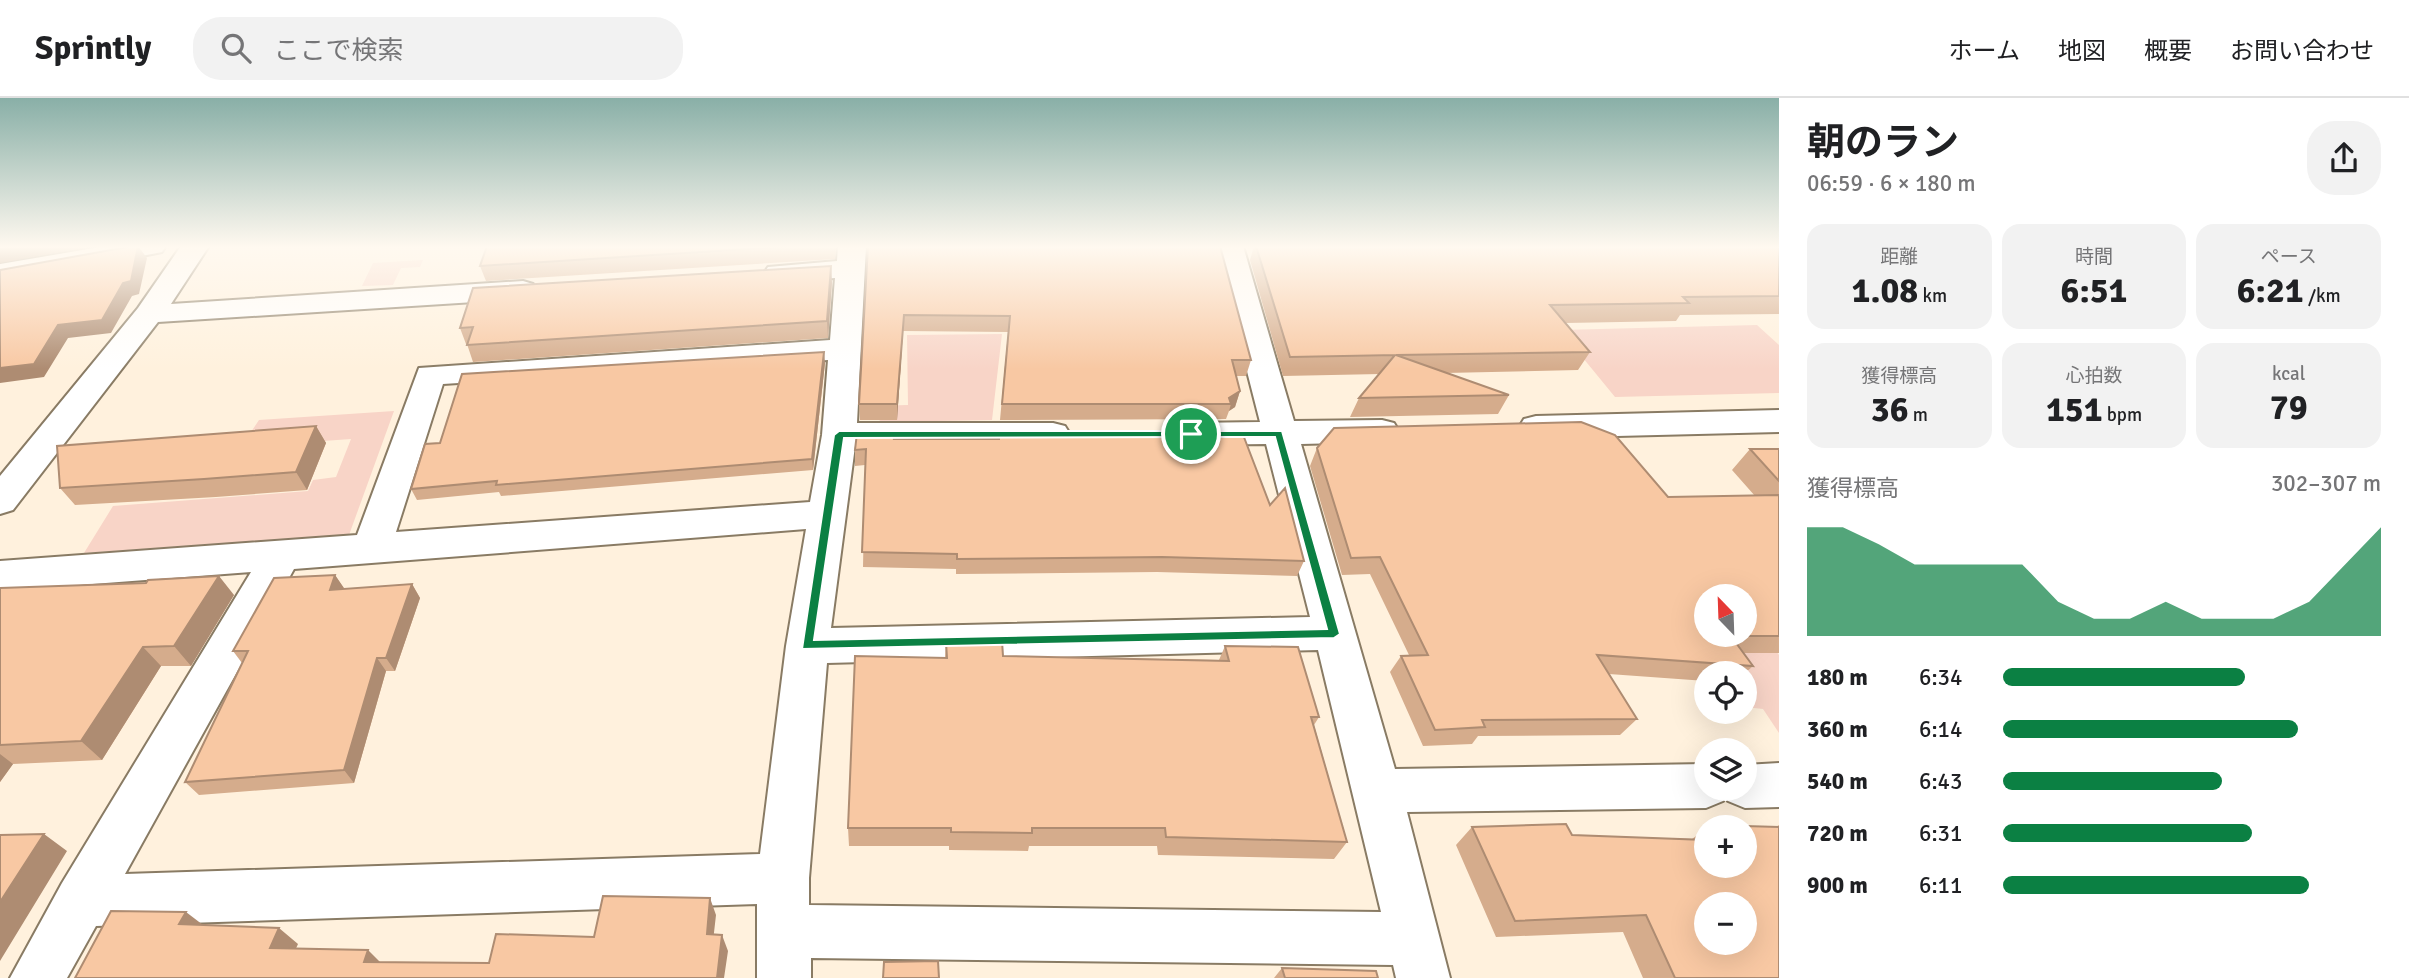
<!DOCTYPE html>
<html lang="ja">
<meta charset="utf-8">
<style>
:root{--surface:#fff;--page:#f2f2f2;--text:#202124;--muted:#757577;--line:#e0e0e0;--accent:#0b8043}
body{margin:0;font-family:Signika,"Noto Sans JP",sans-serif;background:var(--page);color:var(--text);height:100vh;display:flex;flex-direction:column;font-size:26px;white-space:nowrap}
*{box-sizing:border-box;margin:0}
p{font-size:23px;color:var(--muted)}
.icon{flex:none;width:38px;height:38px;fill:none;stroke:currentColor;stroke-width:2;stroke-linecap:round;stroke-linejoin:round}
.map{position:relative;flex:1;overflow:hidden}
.details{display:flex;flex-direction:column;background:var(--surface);width:630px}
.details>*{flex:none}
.needle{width:46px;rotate:337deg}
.fabs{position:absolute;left:1694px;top:486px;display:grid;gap:14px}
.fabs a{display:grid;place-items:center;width:63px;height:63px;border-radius:50%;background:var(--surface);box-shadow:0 7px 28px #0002;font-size:35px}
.pin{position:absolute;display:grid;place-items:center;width:60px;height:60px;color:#fff;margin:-30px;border:4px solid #fff;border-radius:50%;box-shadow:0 2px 7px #0007}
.round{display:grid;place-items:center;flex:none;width:74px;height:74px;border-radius:28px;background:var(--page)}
.headline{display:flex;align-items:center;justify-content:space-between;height:119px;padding:0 28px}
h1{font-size:38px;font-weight:700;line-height:52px}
.figures{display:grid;grid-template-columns:repeat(3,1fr);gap:10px;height:119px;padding:7px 28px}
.figures div{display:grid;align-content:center;border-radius:18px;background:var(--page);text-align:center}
.figures b{font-size:35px;font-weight:700}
.figures small{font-size:19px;font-weight:400}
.figures p{font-size:19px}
.chart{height:196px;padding:14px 28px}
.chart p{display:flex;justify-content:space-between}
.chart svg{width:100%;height:126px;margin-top:7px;fill:var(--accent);opacity:.7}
ul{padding:0 28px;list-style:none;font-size:23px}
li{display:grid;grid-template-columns:112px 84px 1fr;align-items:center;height:52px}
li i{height:18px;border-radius:9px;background:var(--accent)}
header{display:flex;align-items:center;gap:42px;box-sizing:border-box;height:98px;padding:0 35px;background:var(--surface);border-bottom:2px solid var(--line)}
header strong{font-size:33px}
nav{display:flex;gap:38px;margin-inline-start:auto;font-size:24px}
.search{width:490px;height:63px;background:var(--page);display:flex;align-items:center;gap:18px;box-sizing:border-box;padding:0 24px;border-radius:28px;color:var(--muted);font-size:26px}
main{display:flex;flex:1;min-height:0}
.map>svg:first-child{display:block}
.green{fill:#f8d4c7}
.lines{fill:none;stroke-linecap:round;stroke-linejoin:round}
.minor-casing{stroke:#897b64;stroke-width:4}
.minor{fill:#fff;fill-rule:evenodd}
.wall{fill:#d5ac8c}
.shaded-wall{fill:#ae8c72}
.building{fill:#f8c8a3;stroke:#ae8c72;stroke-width:2;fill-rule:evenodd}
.route{fill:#0b8043;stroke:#fff;stroke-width:2;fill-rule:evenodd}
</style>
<header>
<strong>Sprintly</strong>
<div class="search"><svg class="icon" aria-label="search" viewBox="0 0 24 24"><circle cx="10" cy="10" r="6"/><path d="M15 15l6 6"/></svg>ここで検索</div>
<nav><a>ホーム</a><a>地図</a><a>概要</a><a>お問い合わせ</a></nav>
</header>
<main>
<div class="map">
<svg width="1779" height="880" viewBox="0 0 1779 880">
<rect width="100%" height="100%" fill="#fff1dd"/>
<!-- green -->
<path class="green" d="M423 162 420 169 401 170 393 187 362 188 373 165Z
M1757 227 1779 247V295L1615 299 1560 232Z
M1002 236 992 322 882 324 870 316 869 308 908 307 907 237Z
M394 313 349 437 84 455 113 408 308 393 313 382 336 379 351 341 241 349 259 322Z
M1774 550 1779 557V635L1763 611 1745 609V576H1706L1686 553Z"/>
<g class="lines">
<defs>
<path id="minor" d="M106 148H166L162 154 152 156 0 184V166Z
M181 148H209L171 206 523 183 533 186 538 192 533 198 523 201 158 224 13 412 0 416V378L138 210Z
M838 148H866L857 325H1053L1065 328 1070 336 1065 344 1053 347 855 348 831 530 1310 519 1266 346 1190 347 1178 344 1173 336 1178 328 1190 325 1260 324 1215 148H1243L1294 323 1382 322 1394 325 1399 333 1394 341 1382 344 1301 346 1395 671 1706 666V691H1745V667L1779 665V709L1745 710 1728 703 1726 697 1723 703 1706 710 1407 714 1450 880H1396L1393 867 811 860V880H757V806L96 828 67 880H10L62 785 251 474 0 493V463L357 437 419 270 830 242 835 180 778 184 768 181 764 175 768 169 837 163ZM828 262 822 337 810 404 396 434 443 286ZM806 431 786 548 760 756 125 776 294 471ZM1318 552 1381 814 809 807V780L827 565Z
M1779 312V334L1536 340 1524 337 1519 329 1524 321 1536 318Z"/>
</defs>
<!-- minor casing -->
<use href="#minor" class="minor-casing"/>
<!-- minor -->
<use href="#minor" class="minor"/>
</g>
<!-- wall -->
<path class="wall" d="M487 148H836L835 161 486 183 480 168Z
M868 148 1251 262 1246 278H1236L1240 293 1235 309 1229 313 1226 321 1000 322 1008 234 903 233 897 322H860L859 306Z
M1254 148H1779V216L1680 217 1676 223 1565 225 1590 254 1578 272 1445 275 1509 297 1498 316 1350 319 1359 300 1380 276 1283 278 1250 162Z
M832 184 828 240 473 264 467 246H466L460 230Z
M825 265 813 372 501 398 499 394 417 402 411 391 440 345Z
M316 328 326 345 307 392 216 399 75 407 60 390Z
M894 341 1270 407 1304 463 1297 478 1157 474 956 476V471L863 469 865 367 855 368V352Z
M1317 350 1668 399 1755 398 1732 372 1750 351H1779V555H1743L1753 568 1744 576H1706V583L1609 576 1637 621 1620 637 1478 638 1472 646 1423 648 1390 574 1401 558 1409 557 1370 476 1342 477 1310 368Z
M335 477 344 491 412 486 420 500 395 573H386L354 685 199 697 185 684 242 565 233 553Z
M146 485 234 497 191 568H161L102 662 13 666 0 684V490Z
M946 544 1003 558 1219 562 1225 548 1319 619 1314 627 1347 744 1334 761 1158 757 1157 748H1029L1028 753 949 752V748H849L848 730 945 560Z
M1711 727 1776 729 1779 727V880H1643L1623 834 1496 839 1456 747 1472 729 1572 737 1692 741 1706 731V768L1745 730H1708Z
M1282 870 1378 880H1274Z"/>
<!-- shaded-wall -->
<path class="shaded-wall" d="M16 148H93L0 165V151Z
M138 148 147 160 139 196 132 198 111 235 68 240 44 279 0 285V270L58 227 123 185Z
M831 168 832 184 828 240 827 223Z
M904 217 903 233 897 322V306Z
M824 254 825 265 813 372 812 361Z
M1240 293 1235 309 1229 313 1231 306 1229 300Z
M316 328 326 345 307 392 296 374Z
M335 477 344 490 339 506 330 492Z
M219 478 234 497 191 568 174 548Z
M412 486 420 500 395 573 386 560Z
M143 549 161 568 102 662 81 643Z
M377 560 386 573 354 685 344 672Z
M0 656 13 666 0 684Z
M44 736 67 753 0 863V804Z
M710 800 716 817 712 852 707 836Z
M186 814 207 830 179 826Z
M279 830 298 846 289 866 270 850Z
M722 837 728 853 724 880H717Z
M368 852 384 868 364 864Z"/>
<!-- building -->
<path class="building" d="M0 148H16L0 151Z
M133 148H138L131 183 123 185 102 222 58 227 34 266 0 270V172Z
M487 148H795L480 168Z
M868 148H1220L1251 262H1232L1240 293 1229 300 1231 306H1002L1010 218 904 217 897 306H859Z
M1256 148H1779V198L1683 199 1689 205 1550 207 1590 254 1396 257 1509 297 1359 300 1395 257 1290 259Z
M831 168 827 223 467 247 473 229 460 230 473 190Z
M824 254 812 361 496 387 497 383 411 391 425 346 440 345 462 276Z
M1581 324 1615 337 1668 399 1779 397V538H1731L1753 568 1597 557 1637 621 1482 622 1485 629 1435 632 1401 558 1428 557 1380 459 1351 460 1317 350 1334 330ZM1706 499H1745V537H1706Z
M316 328 296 374 204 381 60 390 57 348Z
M1242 334 1270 407 1285 390 1304 463 1162 459 957 461V456L862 454 866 351 855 352 857 335H895L894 341H999V335Z
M1750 351H1779V383Z
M335 477 330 492 412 486 386 560H377L344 672 185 684 248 553H233L274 480Z
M219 478 174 548 143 549 81 643 0 647V490L146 485 148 482Z
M1002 543 1003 558 1134 561 1229 563 1225 548 1298 549 1319 619H1311L1347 744 1166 739 1165 730H1032V735L951 734V730H848L855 558 947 560 946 544Z
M1566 726 1572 737 1706 742V768H1745V730H1712L1711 727 1779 729V880H1675L1646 817 1515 823 1472 729ZM1706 807H1745V845H1706Z
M44 736 0 804V737Z
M603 798 710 800 707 836 722 837 717 880H75L111 813 186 814 179 826 279 830 270 850 368 852 364 864 489 865 496 836 594 839Z
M938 863 939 880H883L884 864Z
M1282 870 1376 873 1378 880H1285Z"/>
<!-- sky -->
<linearGradient id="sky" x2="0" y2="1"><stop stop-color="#89afa7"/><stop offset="0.55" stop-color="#fff9f0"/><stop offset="1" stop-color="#fff9f0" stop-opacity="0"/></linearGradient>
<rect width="1779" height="271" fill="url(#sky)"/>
<!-- route -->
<path class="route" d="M839 333H1282L1340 536 1334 540 802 551 834 337ZM1191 339H1275L1327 531 814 542 844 340Z"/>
</svg>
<div class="fabs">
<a><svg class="needle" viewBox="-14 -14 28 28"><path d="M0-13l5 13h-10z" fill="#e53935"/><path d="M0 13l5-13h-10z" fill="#757577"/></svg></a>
<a><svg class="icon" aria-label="locate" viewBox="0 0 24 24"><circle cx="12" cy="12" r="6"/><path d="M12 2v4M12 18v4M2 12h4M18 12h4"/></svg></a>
<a><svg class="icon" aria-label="layers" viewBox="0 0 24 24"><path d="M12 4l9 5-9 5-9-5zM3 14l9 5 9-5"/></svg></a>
<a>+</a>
<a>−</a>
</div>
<div class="pin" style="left:1191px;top:336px;background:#1e9e55"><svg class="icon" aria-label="arrive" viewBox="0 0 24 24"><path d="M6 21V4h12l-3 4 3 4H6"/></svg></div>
</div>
<section class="details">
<div class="headline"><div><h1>朝のラン</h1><p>06:59 · 6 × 180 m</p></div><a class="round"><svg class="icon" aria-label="share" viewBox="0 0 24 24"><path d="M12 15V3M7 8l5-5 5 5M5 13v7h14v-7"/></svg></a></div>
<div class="figures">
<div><p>距離</p><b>1.08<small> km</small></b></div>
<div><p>時間</p><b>6:51</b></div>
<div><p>ペース</p><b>6:21<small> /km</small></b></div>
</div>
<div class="figures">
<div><p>獲得標高</p><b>36<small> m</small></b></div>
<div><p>心拍数</p><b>151<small> bpm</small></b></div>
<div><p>kcal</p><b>79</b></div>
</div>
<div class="chart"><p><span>獲得標高</span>302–307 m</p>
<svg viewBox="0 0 160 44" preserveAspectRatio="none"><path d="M0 44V6L10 6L20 12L30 19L40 19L50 19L60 19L70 32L80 38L90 38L100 32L110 38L120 38L130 38L140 32L150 19L160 6V44z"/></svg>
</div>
<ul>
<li><b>180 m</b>6:34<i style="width:64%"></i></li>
<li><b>360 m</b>6:14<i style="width:78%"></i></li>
<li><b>540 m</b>6:43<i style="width:58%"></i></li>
<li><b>720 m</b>6:31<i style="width:66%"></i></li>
<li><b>900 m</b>6:11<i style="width:81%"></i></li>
</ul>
</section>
</main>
